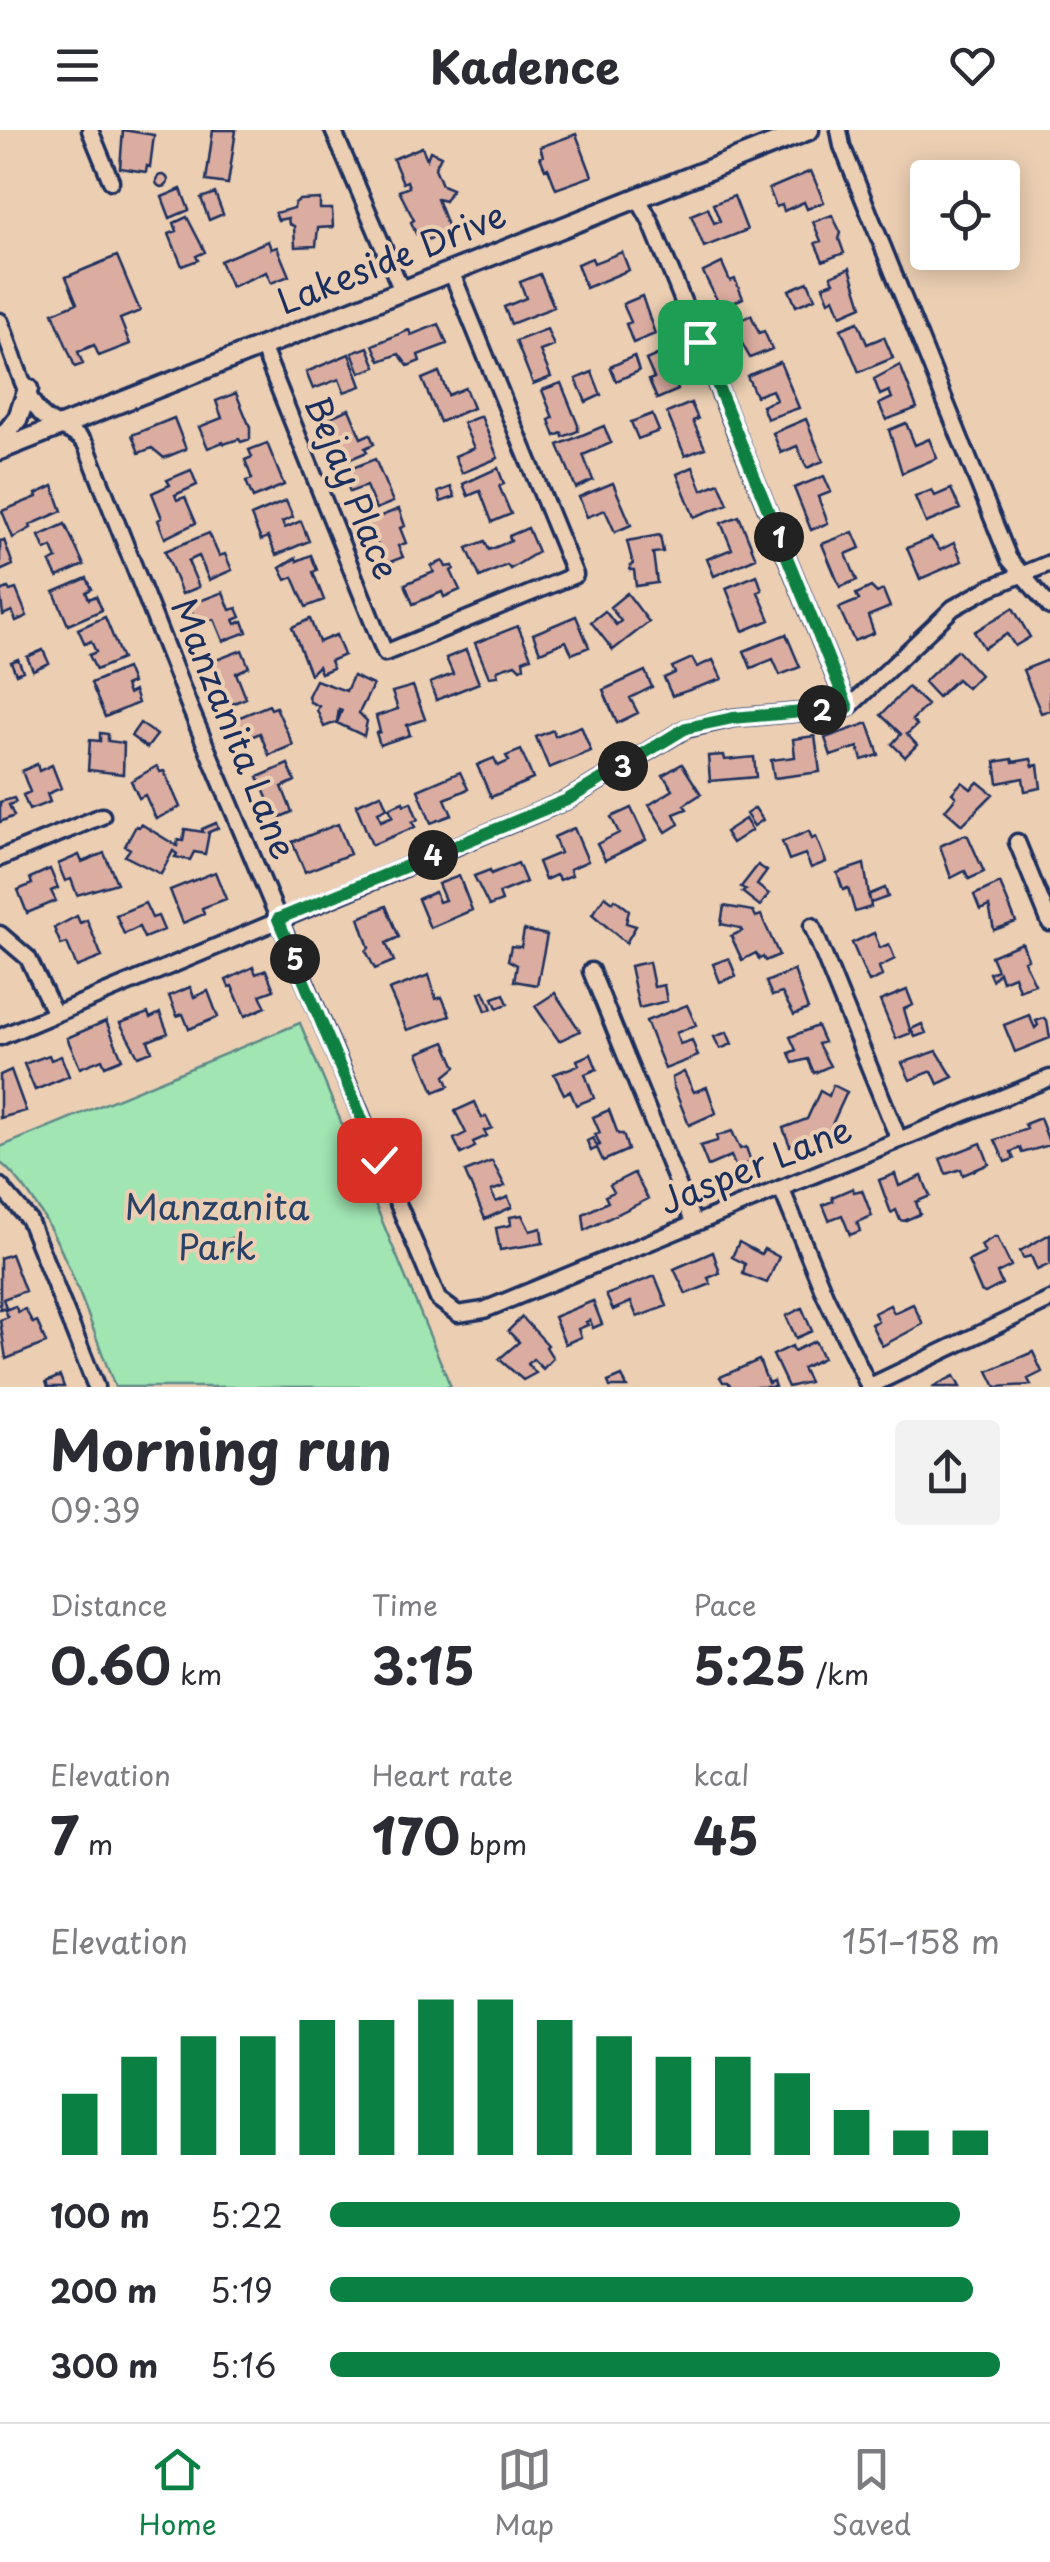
<!DOCTYPE html>
<meta charset="utf-8">
<style>
:root{--surface:#fff;--page:#f2f2f3;--text:#2b2b33;--muted:#7c7c81;--line:#e1e1e2;--accent:#0b8043}
body{margin:0;font-family:"Playpen Sans",sans-serif;background:var(--page);color:var(--text);height:100vh;display:flex;flex-direction:column;font-size:38px;white-space:nowrap}
*{box-sizing:border-box;margin:0}
p{font-size:32px;color:var(--muted)}
.icon{flex:none;width:55px;height:55px;fill:none;stroke:currentColor;stroke-width:2;stroke-linecap:round;stroke-linejoin:round}
.map{position:relative;height:1257px;overflow:hidden}
.details{display:flex;flex-direction:column;background:var(--surface);flex:1}
.details>*{flex:none}
.controls{position:absolute;left:910px;top:30px;display:grid;gap:20px}
.controls a{display:grid;place-items:center;width:110px;height:110px;border-radius:10px;background:var(--surface);box-shadow:0 5px 25px #0003;font-size:50px}
.pin{position:absolute;display:grid;place-items:center;width:85px;height:85px;color:#fff;margin:-42px;border-radius:20px;box-shadow:0 5px 15px #0006}
.km{position:absolute;width:50px;height:50px;margin:-25px;border-radius:50%;background:#222;color:#fff;font-size:28px;line-height:50px;text-align:center}
.round{display:grid;place-items:center;flex:none;width:105px;height:105px;border-radius:10px;background:var(--page)}
.summary{display:flex;align-items:center;justify-content:space-between;height:170px;padding:0 50px}
h1{font-size:55px;font-weight:700;line-height:75px}
.metrics{display:grid;grid-template-columns:repeat(3,1fr);gap:15px;height:170px;padding:10px 50px}
.metrics div{display:grid;align-content:center}
.metrics b{font-size:50px;font-weight:700}
.metrics small{font-size:28px;font-weight:400}
.metrics p{font-size:28px}
.chart{height:280px;padding:20px 50px}
.chart p{display:flex;justify-content:space-between}
.chart svg{width:100%;height:180px;margin-top:10px;stroke:var(--accent);stroke-width:6}
ul{padding:0 50px;list-style:none;font-size:32px}
li{display:grid;grid-template-columns:160px 120px 1fr;align-items:center;height:75px}
li i{height:25px;border-radius:12px;background:var(--accent)}
header{display:flex;justify-content:space-between;align-items:center;height:130px;padding:0 50px;background:var(--surface);font-size:45px;font-weight:700}
.tabs{display:flex;justify-content:space-around;align-items:center;height:140px;border-top:2px solid var(--line);background:var(--surface);font-size:28px;color:var(--muted)}
.tabs a{display:grid;justify-items:center;gap:5px}
.tabs .selected{color:var(--accent)}
.map>svg:first-child{display:block}
.green{fill:#a0e5b2;stroke:#5e8a88;stroke-width:2.5}
.building{fill:#dbada0;stroke:#1b2f5e;stroke-width:2.5}
.lines{fill:none;stroke-linecap:round;stroke-linejoin:round}
.minor-casing{stroke:#1b2f5e;stroke-width:21}
.major-casing{stroke:#1b2f5e;stroke-width:25}
.minor{stroke:#eccfb3;stroke-width:14}
.major{stroke:#eccfb3;stroke-width:18}
.route-casing{stroke:#fff;stroke-width:20}
.route{stroke:#0b8043;stroke-width:12}
.labels{text-anchor:middle;stroke-width:8;stroke-linejoin:round;paint-order:stroke}
.street-label{font-size:35px;fill:#1b2f5e;stroke:#eccfb3}
.park-label{font-size:35px;fill:#284166;stroke:#eccfb3}
</style>
<header><svg class="icon" aria-label="menu" viewBox="0 0 24 24"><path d="M4 6h16M4 12h16M4 18h16"/></svg>Kadence<svg class="icon" aria-label="heart" viewBox="0 0 24 24"><path d="M12 20l-8-8c-3-5 5-10 8-4 3-6 11-1 8 4z"/></svg></header>
<div class="map">
<svg width="1050" height="1257" viewBox="0 0 1050 1257">
<rect width="100%" height="100%" fill="#eccfb3"/>
<filter id="ink" filterUnits="userSpaceOnUse"><feTurbulence type="fractalNoise" baseFrequency=".01" numOctaves="2"/><feDisplacementMap in="SourceGraphic" scale="20" xChannelSelector="R" yChannelSelector="G"/><feConvolveMatrix kernelMatrix="1 2 1 2 8 2 1 2 1" color-interpolation-filters="sRGB"/></filter>
<g filter="url(#ink)">
<!-- green -->
<path class="green" d="M300 893 451 1257H115C87 1187 58 1082 0 1032V1017Z"/>
<!-- building -->
<path class="building" d="M123 0 154 5 150 37 147 36 146 42 120 38Z
M213 0H236L228 54 206 51Z
M576 4 592 46 556 59 548 38 545 39 540 27 543 26 540 17Z
M422 17 427 29 430 21 441 26 435 38 442 55 452 59 445 71 437 69 449 101 425 111 421 102 416 104 411 92 414 90 399 61 409 57 407 51 403 53 393 29Z
M811 41 824 72 807 79 804 72 784 81 782 75 776 77 769 59Z
M156 51a6 6 0 1 1 12 0a6 6 0 1 1-12 0Z
M181 59 189 80 170 88 162 67Z
M215 63 223 84 209 90 201 68Z
M734 66 747 100 704 117 691 85 708 78 714 93 720 91 713 74Z
M320 69V79H332L333 97 318 98 316 116 295 117 294 96 289 94 288 88 278 90 275 83 294 78 295 73 299 70Z
M832 85 841 103 839 109 844 123 823 131 815 113 821 111 813 92Z
M187 87 205 122 196 126 198 130 182 136 169 104 177 101 174 93Z
M268 111 271 119 277 117 289 146 271 153 266 142 231 157 220 131Z
M622 122 629 140 586 158 577 134 592 128 594 133Z
M117 126 140 181 120 189 130 214 99 226 94 215 78 222 83 234 75 237 53 183 77 173 66 147Z
M722 133 730 151 735 149 743 168 721 178 703 142Z
M850 138 862 176 841 185 834 168 829 171 823 156 834 152 831 146Z
M540 144 554 177 511 194 504 177 526 168 520 152Z
M808 152 815 168 796 176 789 160Z
M642 166 655 204 633 213 626 194 631 192 623 174Z
M751 185 759 203 764 201 772 219 750 228 732 195Z
M858 192 867 214 884 207 893 228 859 242 841 199Z
M439 194 447 214 418 225 420 231 408 236 399 224 380 231 373 215 409 200 411 205Z
M547 199 554 216 540 221 551 247 533 254 516 211Z
M368 217 376 237 360 243 352 223Z
M666 221 678 260 657 269 649 250 654 248 646 230Z
M349 224 361 256 344 262 339 249 313 259 306 242Z
M634 226 639 241 616 251 610 237Z
M780 232 799 278 767 289 762 276 776 270 772 260 756 266 747 246Z
M900 235 917 278 886 290 879 274 892 268 889 261 880 265 874 249Z
M439 242 448 265 465 258 473 278 440 292 422 249Z
M592 242 601 265 586 272 576 249Z
M561 253 578 295V301L563 307 562 303 555 306 549 290 553 288 542 260Z
M236 263 250 297V309L241 312 239 309 224 314 223 312 208 318 199 297 222 288 216 271Z
M691 273 698 289 693 291 705 318 685 326 667 283Z
M349 279 361 308 370 304 374 314 365 318 367 322 343 332 337 317 342 315 330 287Z
M652 284 659 301 638 309 631 292Z
M481 286 498 328 462 343 455 326 474 318 463 293Z
M174 288 186 319 164 328 152 318 139 323 132 305Z
M806 289 823 331 807 338 797 316 781 323 773 303Z
M906 293 915 315 929 309 937 328 902 343 889 300Z
M604 296 611 313 583 325 593 350 576 358 558 315Z
M267 313 284 355 253 368 246 351 252 349 245 330 252 327 249 320Z
M375 329 393 372 376 379 366 356 350 362 342 342Z
M693 337 702 360 719 353 728 374 694 387 677 344Z
M498 338 504 354 499 356 511 384 492 392 480 361 468 366 463 354Z
M191 340 197 355 175 365 177 370 185 367 196 393 165 408 158 390 162 388 152 363 170 355 167 350Z
M824 346 831 362 818 367 828 393 811 400 794 358Z
M613 353 631 395 615 402 605 380 587 387 579 367Z
M53 356 62 381 30 395 31 398 13 408 2 381 37 367 36 364Z
M451 357 455 367 441 372 438 362Z
M951 359 960 379 926 393 915 367 932 360 935 366Z
M286 371 293 387 282 392 285 398 301 391 309 411 276 425 268 407 261 410 251 386Z
M399 379 405 396 400 398 406 413 398 416 403 427 385 434 368 391Z
M739 386 756 428 714 446 707 429 732 419 721 393Z
M65 394 84 435 57 447 50 433 57 429 52 417 45 420 39 406Z
M528 398 538 422 510 439 507 435 480 447 467 418 485 411 489 420 511 411 509 406Z
M853 402 860 418 846 424 857 450 840 457 822 414Z
M209 403 219 426 225 424 232 440 209 450 199 426 188 431 199 457 182 464 165 421Z
M660 405 663 422 653 423 657 453 636 456 634 440H630V436L633 434 627 411Z
M931 408 940 420 954 413 962 431 920 449 907 418Z
M4 410 13 435 0 441V411Z
M311 425 317 440 313 442 324 470 306 477 293 447 286 450 280 438 296 428 297 431Z
M443 431 446 437 453 436 454 439 451 441 460 460 444 467 442 462 413 474 405 454 434 442 431 436Z
M757 445 762 460 758 462 770 490 743 501 726 458Z
M87 448 92 459 86 462 89 469 96 466 102 480 68 495 54 462Z
M871 457 877 463 883 460 890 477 868 486 874 503 854 511 839 478 859 470 856 464Z
M8 458 10 461 16 459 27 486 16 491 12 481 3 485 0 461Z
M223 462 230 480 237 478 241 487 234 490 236 494 243 491 247 502 223 511 214 489 197 495 189 475Z
M627 463 649 492 613 520 591 492 605 481 616 495 621 491 610 477Z
M1013 478 1030 507 1015 516 1007 504 984 518 974 502Z
M576 486 589 517 572 524 566 511 540 522 533 504Z
M105 487 122 529 96 540 89 525 96 522 91 511 85 514 78 499Z
M310 489 319 512 336 505 344 525 330 531 333 538 321 543 318 536 310 544 292 497Z
M518 496 531 527 523 530 524 537 520 539 515 534 497 540 498 546 489 547 475 513Z
M786 504 800 537 780 545 773 529 751 538 744 521Z
M43 520 49 533 33 540 27 527Z
M242 520 249 537 236 543 246 568 229 575 211 532Z
M466 520 479 553 436 570 430 553 453 544 446 528Z
M957 520 980 545 967 558 957 549 938 567 924 552Z
M692 528 697 537 713 530 722 549 672 566 664 548 675 543 672 537Z
M18 529 23 541 16 544 11 532Z
M1048 530 1050 580 1041 583 1023 540Z
M126 538 132 553 125 556 128 564 134 561 138 573 105 587 91 553Z
M645 541 652 557 630 568 638 583 617 593 603 560Z
M353 546 373 555 359 583 367 591 364 606 337 593 342 580 339 579 337 592 324 597 317 580 319 576 310 572 308 566 316 550 346 561Z
M413 556 425 589 407 595 410 605 380 615 376 603 380 602 376 586 398 579 392 562Z
M908 557 927 575 912 590 917 595 907 604 917 615 905 627 892 614 901 604 881 585Z
M269 575 271 579 276 577 293 615 269 625 260 603 244 610 235 589Z
M140 593 157 605 147 618 131 606Z
M868 593 879 625 862 630 858 617 831 626 825 608Z
M581 596 591 621 549 638 536 607 553 600 555 606Z
M100 603 108 604V611L124 613 123 644 88 640 90 610 100 611Z
M815 606 820 642 774 648 771 630 795 627 793 609Z
M521 620 533 649 491 667 477 635 494 628 498 636 509 631 506 626Z
M724 625 725 630 754 627 756 647 710 651 708 626Z
M1012 629 1013 632 1031 629 1033 636 1038 635 1041 658 1025 661 1023 648 998 653 995 632Z
M37 634 39 641 52 635 61 658 47 664 50 672 29 680 23 665 30 662 22 641Z
M288 634 295 651 282 657 292 682 276 689 258 647Z
M682 634 701 664 684 675 687 679 674 684 679 694 666 702 649 675 673 660 663 645Z
M157 636 160 642 164 641 180 677 156 689 145 665 139 668 131 651Z
M460 642 468 659 445 669 452 685 431 693 418 660Z
M962 652 971 659 978 652 993 664 962 695 945 680 956 667 952 663Z
M381 664 387 678 378 682 381 691 393 686 389 678 403 672 404 675 411 672 418 690 412 692 415 697 372 715 356 675Z
M14 668 16 672 9 675 14 686 0 692V672Z
M631 678 646 710 605 730 597 714 619 703 611 687Z
M755 678 763 690 754 696 746 684Z
M745 689 752 700 732 713 725 702Z
M216 693 218 698 207 703H209L205 724 194 722 190 730 175 727 177 724 173 721 161 744 125 726 130 719 125 716 136 696 139 697 141 694 177 716 178 710 183 711 185 699 203 702 202 699Z
M338 694 350 724 305 742 292 712Z
M574 698 588 731 570 739 572 745 560 750 556 745 545 750 538 732 560 723 554 707Z
M809 701 812 709 816 707 826 732 811 738 805 724 789 730 782 712Z
M964 705 968 706 984 742 969 749 965 741 951 748 940 716Z
M104 723 117 753 77 765 71 749 65 751 58 734 79 725 82 732Z
M518 733 526 752 499 763 502 771 489 776 474 746 490 740 491 744Z
M864 734 871 777 855 782 848 758 843 760 837 743Z
M758 735 767 741 757 755 769 764 760 776 742 762 746 760 741 757Z
M50 739 58 758 51 761 56 771 27 783 18 760 32 754 30 748Z
M215 742 226 769 202 778 204 784 183 793 170 760Z
M459 746 472 780 430 798 418 769 435 762 439 772 445 770 438 754Z
M1000 753 1016 792 994 800 989 776 980 780 974 765Z
M885 758 888 767 871 773 868 765Z
M605 766 613 772 615 769 629 780 626 793 636 796 626 813 592 784Z
M145 773 152 788 158 786 164 800 144 808 139 797 124 804 116 785Z
M386 776 399 807 386 813 394 831 375 839 366 821 369 818 359 788Z
M724 776 753 781 756 787 761 785 779 825 765 831 763 827 759 829 756 823 742 830 731 806 742 801 740 798 721 794Z
M77 786 80 793 87 790 102 827 77 837 67 813 61 815 54 798Z
M524 800 547 805 537 855 514 851 517 835 508 830 511 816 521 817Z
M874 803 880 818 889 814 895 829 879 837 882 846 869 852 852 813Z
M1022 813 1028 829 1024 831 1035 854 1019 860 1014 846 1002 851 999 842 992 850 989 843 997 840 991 826Z
M729 828 736 846 720 852 713 834Z
M649 832 654 857 664 855 667 871 639 878 630 836Z
M253 837 256 844 266 840 274 860 260 865 266 877 245 886 232 856 229 857 226 850Z
M794 840 808 879 794 885 782 863 772 866 766 852Z
M429 845 436 869 442 867 450 886 407 900 389 860Z
M190 857 194 867 208 861 218 887 189 899 183 884 177 886 169 866Z
M907 860 913 875 904 879 911 903 896 909 880 871Z
M484 861 492 879 486 881 479 863Z
M555 863 580 901 559 911 535 876Z
M504 864 508 874 497 878 493 868Z
M687 875 696 895 676 903 680 914 692 910 698 926 665 939 646 891Z
M148 883 150 888 160 883 168 903 148 911 152 921 138 926 120 893Z
M1029 885 1035 898 1038 895 1036 891 1044 888 1047 891 1050 908 1015 922 1004 895Z
M106 891 122 929 105 936 102 929 80 938 67 908Z
M922 894 926 903 915 907 911 899Z
M817 896 824 912 818 914 830 936 814 943 808 929 793 933 789 923 796 920 790 907Z
M727 902 732 914 720 919 714 907Z
M445 912 456 937 445 946 449 956 434 962 418 923Z
M937 921 953 947 938 954 932 941 910 950 902 933Z
M591 924 597 939 585 944 594 968 576 975 570 961 564 964 554 944 579 935 577 930Z
M49 925 51 930 61 926 69 946 35 960 24 934Z
M11 940 26 981 0 988V945Z
M684 942 694 962 707 957 716 983 689 995 673 956 672 948Z
M833 955 847 962 829 1001 790 1016 783 998 807 989 820 961 829 966Z
M475 972 482 988 486 986 492 998 484 1001 487 1006 473 1012 475 1017 461 1024 454 1009 466 1003 455 981Z
M609 980 618 1004H623L628 1020 603 1031 597 1018 591 1021 587 1011 593 1008 597 1016 600 1015 595 1004 600 1003 593 987Z
M1040 988 1050 1015 1022 1023 1020 1018 1011 1022 1014 1029 1005 1032 995 1010 1027 999 1025 994Z
M732 1001 740 1019 746 1017 751 1032 736 1038 731 1026 708 1036 700 1016 717 1011V1006Z
M981 1013 989 1034 963 1045 961 1039 946 1044 940 1029Z
M492 1031 505 1056 491 1061 496 1072 508 1067 512 1077 485 1089 465 1042Z
M634 1043 648 1069 585 1100 583 1084 608 1072 605 1066 614 1062 610 1055Z
M895 1044 899 1056 922 1046 930 1066 916 1072 920 1084 904 1091 900 1090 896 1080 891 1083 879 1050Z
M853 1058 854 1062 862 1060 872 1086 857 1092 860 1101 850 1105 842 1085 829 1090 823 1075 833 1071 832 1067Z
M522 1085 530 1101 541 1098 543 1113 500 1120 496 1098 511 1095 510 1087Z
M1050 1104V1134L1037 1140 1031 1126 1023 1128 1020 1121Z
M239 1105 243 1115 227 1121 224 1111Z
M994 1107H997L1011 1136 997 1143 1002 1154 985 1163 981 1161 968 1131 985 1123 981 1115Z
M739 1112 761 1124 764 1119 779 1127 767 1153 743 1144 745 1134 732 1127Z
M713 1122 720 1143 708 1148 711 1154 686 1164 674 1139Z
M11 1124 25 1161 3 1169 6 1177 0 1179V1128Z
M655 1146 667 1176 637 1187 631 1172 613 1180 606 1165Z
M593 1171 602 1194 593 1198 590 1190 586 1192 588 1195 578 1199 581 1207 565 1214 554 1187Z
M913 1174 923 1194 882 1216 871 1194 878 1191 874 1183 890 1175 894 1183Z
M15 1176 18 1182 25 1179 33 1193 37 1191 46 1213 6 1229 0 1190 8 1187 5 1180Z
M802 1178 812 1201 796 1208 786 1186Z
M522 1187 548 1215 546 1217 553 1228 543 1239 533 1229 528 1234 536 1243 523 1250 499 1229 519 1212 508 1201Z
M815 1211 823 1228 802 1238 809 1252 788 1257 773 1225 792 1216 794 1221Z
M1033 1222 1042 1242 1028 1249 1031 1255 996 1257 988 1241Z
M759 1230 768 1253 773 1251 775 1257H731L728 1252H723L720 1247Z
M60 1246 64 1257H48L46 1252Z
M622 1246 627 1257H610L608 1252Z
M954 1246 960 1257H932Z"/>
<g class="lines">
<defs>
<path id="minor" d="M90 0 111 51
M333 0 402 161
M839 0 842 16 1009 429 1050 477
M637 67 650 90 848 578
M0 191C11 216 23 265 41 284 54 298 75 299 86 315L190 578 438 1169 458 1184 484 1180 1050 948
M262 216 385 523 575 445 451 141
M1017 712 1050 793
M0 728 102 686
M812 796 899 1010
M0 804 28 828 54 882
M591 841 694 1094
M0 907 567 670 685 599 733 588 848 578 953 478 987 459 1050 433
M0 1056 29 1090 96 1257
M781 1058 825 1165 869 1257
M868 1257 1050 1170"/>
<path id="major" d="M0 311 18 288 28 259
M0 320 809 0"/>
</defs>
<!-- minor casing -->
<use href="#minor" class="minor-casing"/>
<!-- major casing -->
<use href="#major" class="major-casing"/>
<!-- minor -->
<use href="#minor" class="minor"/>
<!-- major -->
<use href="#major" class="major"/>
</g>
</g>
<g class="lines" filter="url(#ink)">
<defs>
<path id="route" d="M379 1030 278 789 567 670 686 598 733 588 848 578 700 212"/>
</defs>
<!-- route casing -->
<use href="#route" class="route-casing"/>
<!-- route -->
<use href="#route" class="route"/>
</g>
<g class="labels">
<!-- street labels -->
<g class="street-label">
<text transform="translate(392 129) rotate(-22)" y="12">Lakeside Drive</text>
<text transform="translate(351 358) rotate(68)" y="12">Bejay Place</text>
<text transform="translate(233 599) rotate(68)" y="12">Manzanita Lane</text>
<text transform="translate(756 1036) rotate(-22)" y="12">Jasper Lane</text>
</g>
<!-- park labels -->
<g class="park-label">
<text x="217" y="1090">Manzanita<tspan x="217" dy="40">Park</tspan></text>
</g>
</g>
</svg>
<div class="controls">
<a><svg class="icon" aria-label="locate" viewBox="0 0 24 24"><circle cx="12" cy="12" r="6"/><path d="M12 2v4M12 18v4M2 12h4M18 12h4"/></svg></a>
</div>
<div class="pin" style="left:700px;top:212px;background:#1e9e55"><svg class="icon" aria-label="arrive" viewBox="0 0 24 24"><path d="M6 21V4h12l-3 4 3 4H6"/></svg></div>
<div class="pin" style="left:379px;top:1030px;background:#d93025"><svg class="icon" aria-label="check" viewBox="0 0 24 24"><path d="M5 12l5 5 9-10"/></svg></div>
<b class="km" style="left:779px;top:407px">1</b>
<b class="km" style="left:822px;top:580px">2</b>
<b class="km" style="left:623px;top:636px">3</b>
<b class="km" style="left:433px;top:725px">4</b>
<b class="km" style="left:295px;top:829px">5</b>
</div>
<section class="details">
<div class="summary"><div><h1>Morning run</h1><p>09:39</p></div><a class="round"><svg class="icon" aria-label="share" viewBox="0 0 24 24"><path d="M12 15V3M7 8l5-5 5 5M5 13v7h14v-7"/></svg></a></div>
<div class="metrics">
<div><p>Distance</p><b>0.60<small> km</small></b></div>
<div><p>Time</p><b>3:15</b></div>
<div><p>Pace</p><b>5:25<small> /km</small></b></div>
</div>
<div class="metrics">
<div><p>Elevation</p><b>7<small> m</small></b></div>
<div><p>Heart rate</p><b>170<small> bpm</small></b></div>
<div><p>kcal</p><b>45</b></div>
</div>
<div class="chart"><p><span>Elevation</span>151–158 m</p>
<svg viewBox="0 0 160 44" preserveAspectRatio="none"><path d="M5 44V29M15 44V20M25 44V15M35 44V15M45 44V11M55 44V11M65 44V6M75 44V6M85 44V11M95 44V15M105 44V20M115 44V20M125 44V24M135 44V33M145 44V38M155 44V38"/></svg>
</div>
<ul>
<li><b>100 m</b>5:22<i style="width:94%"></i></li>
<li><b>200 m</b>5:19<i style="width:96%"></i></li>
<li><b>300 m</b>5:16<i style="width:100%"></i></li>
</ul>
</section>
<nav class="tabs">
<a class="selected"><svg class="icon" aria-label="home" viewBox="0 0 24 24"><path d="M3 11l9-7 9 7M6 9v11h12V9"/></svg>Home</a>
<a><svg class="icon" aria-label="map" viewBox="0 0 24 24"><path d="M3 6l6-2 6 2 6-2v14l-6 2-6-2-6 2zM9 4v14M15 6v14"/></svg>Map</a>
<a><svg class="icon" aria-label="saved" viewBox="0 0 24 24"><path d="M7 4h10v16l-5-4-5 4z"/></svg>Saved</a>
</nav>
